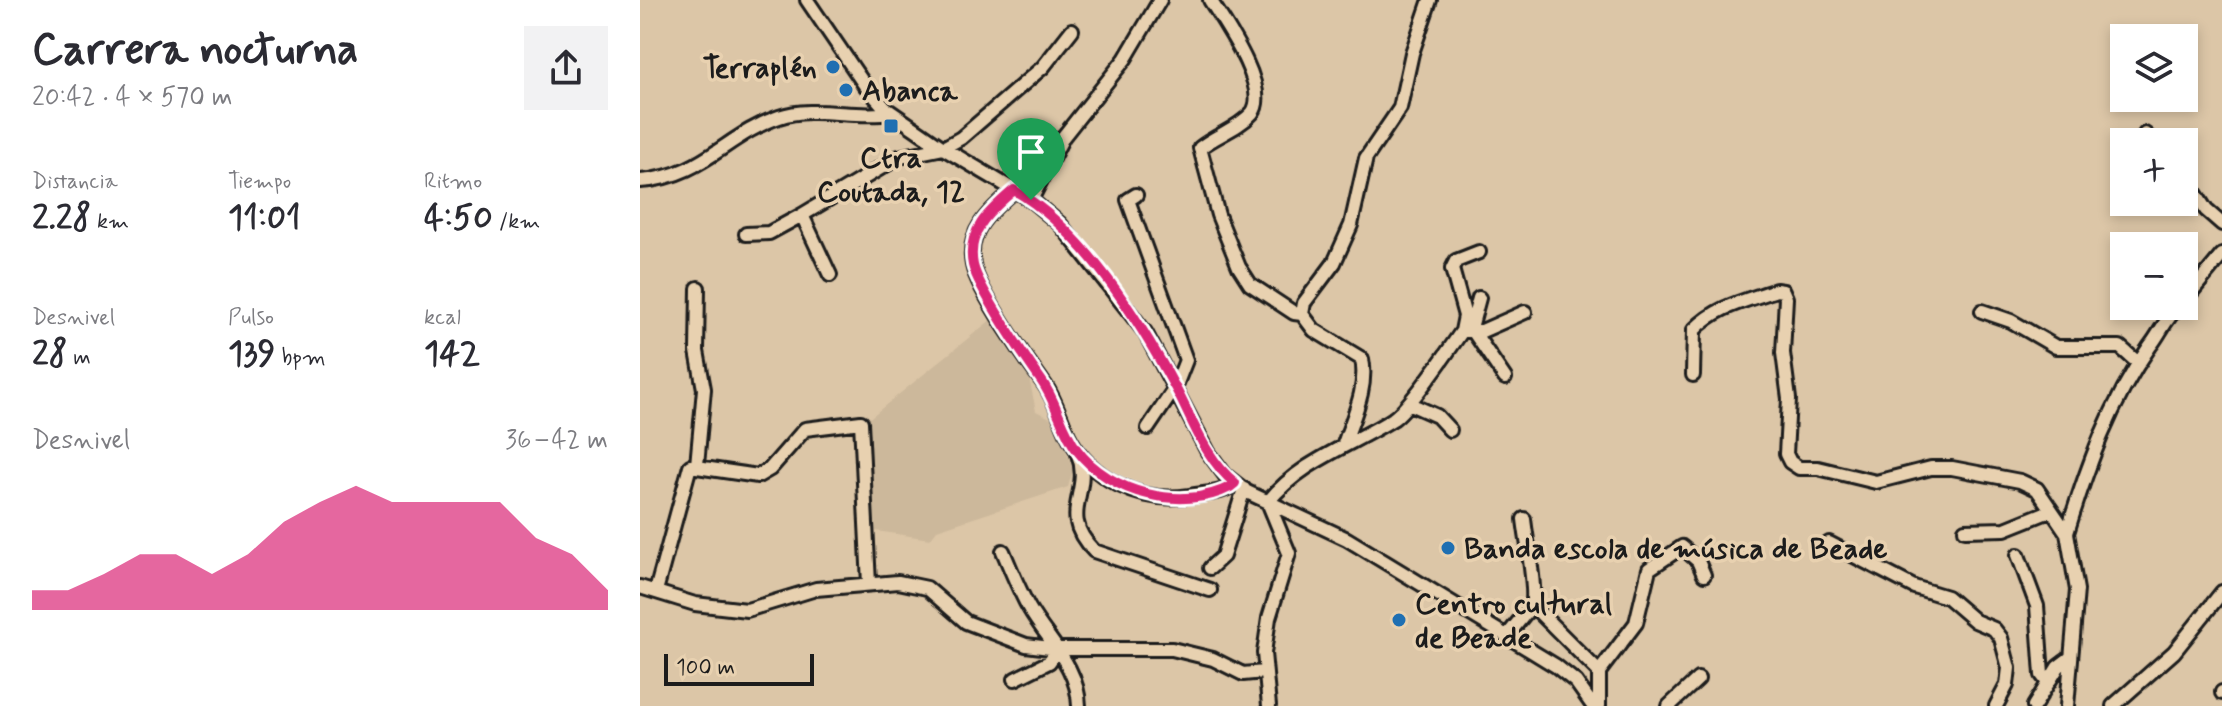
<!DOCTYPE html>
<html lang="es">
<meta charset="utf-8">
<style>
:root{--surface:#fff;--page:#f2f2f3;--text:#2b2b33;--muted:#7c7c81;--accent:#db2777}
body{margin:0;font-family:Mynerve,sans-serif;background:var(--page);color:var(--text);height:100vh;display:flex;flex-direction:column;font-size:30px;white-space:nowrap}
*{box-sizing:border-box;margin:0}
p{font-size:26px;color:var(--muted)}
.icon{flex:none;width:44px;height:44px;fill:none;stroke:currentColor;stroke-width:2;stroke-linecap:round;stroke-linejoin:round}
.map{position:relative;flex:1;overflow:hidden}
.side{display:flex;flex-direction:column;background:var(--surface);width:640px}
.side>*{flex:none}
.fabs{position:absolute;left:1470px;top:24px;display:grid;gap:16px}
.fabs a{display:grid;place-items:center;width:88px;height:88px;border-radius:0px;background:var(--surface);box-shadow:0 4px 12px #0003;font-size:40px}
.scale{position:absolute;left:24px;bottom:20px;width:150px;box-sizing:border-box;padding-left:8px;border:4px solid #1c1c1c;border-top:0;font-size:22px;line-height:28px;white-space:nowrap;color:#1c1c1c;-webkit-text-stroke:6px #e8d1b0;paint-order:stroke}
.pin{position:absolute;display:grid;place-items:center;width:68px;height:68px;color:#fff;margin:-82px -34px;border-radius:50% 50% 50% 0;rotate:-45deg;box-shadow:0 0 8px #0007}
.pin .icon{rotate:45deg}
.round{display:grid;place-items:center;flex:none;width:84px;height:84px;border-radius:0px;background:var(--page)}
.overview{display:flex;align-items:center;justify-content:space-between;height:136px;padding:0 32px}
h1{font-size:44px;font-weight:700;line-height:60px}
.figures{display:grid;grid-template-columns:repeat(3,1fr);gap:12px;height:136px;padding:8px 32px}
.figures div{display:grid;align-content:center}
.figures b{font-size:34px;font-weight:700}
.figures small{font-size:22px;font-weight:400}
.figures p{font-size:22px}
.chart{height:224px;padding:16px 32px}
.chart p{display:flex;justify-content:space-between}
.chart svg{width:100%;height:144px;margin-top:8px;fill:var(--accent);opacity:.7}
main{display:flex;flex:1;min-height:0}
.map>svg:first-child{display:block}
.built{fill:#ccb89b}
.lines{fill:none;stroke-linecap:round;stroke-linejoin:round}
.minor-casing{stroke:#1c1c1c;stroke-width:18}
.minor{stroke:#e8d1b0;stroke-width:12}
.route-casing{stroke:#fff;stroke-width:16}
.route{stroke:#db2777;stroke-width:10}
.poi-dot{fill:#1f6fb2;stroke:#e8d1b0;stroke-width:3}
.labels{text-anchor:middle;stroke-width:7;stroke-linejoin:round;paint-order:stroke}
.poi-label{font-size:30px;font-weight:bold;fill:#1c1c1c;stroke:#e8d1b0;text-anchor:start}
</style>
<main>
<section class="side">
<div class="overview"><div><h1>Carrera nocturna</h1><p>20:42 · 4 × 570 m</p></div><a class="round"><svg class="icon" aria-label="share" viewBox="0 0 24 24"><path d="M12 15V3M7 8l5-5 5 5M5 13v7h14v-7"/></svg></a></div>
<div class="figures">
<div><p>Distancia</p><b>2.28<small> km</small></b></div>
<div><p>Tiempo</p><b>11:01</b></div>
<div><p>Ritmo</p><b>4:50<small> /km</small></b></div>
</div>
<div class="figures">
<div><p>Desnivel</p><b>28<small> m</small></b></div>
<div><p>Pulso</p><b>139<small> bpm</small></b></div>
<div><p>kcal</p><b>142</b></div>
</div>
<div class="chart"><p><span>Desnivel</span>36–42 m</p>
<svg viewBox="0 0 160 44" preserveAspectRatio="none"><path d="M0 44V38L10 38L20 33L30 27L40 27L50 33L60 27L70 17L80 11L90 6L100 11L110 11L120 11L130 11L140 22L150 27L160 38V44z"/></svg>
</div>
</section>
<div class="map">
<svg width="1582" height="706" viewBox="0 0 1582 706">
<rect width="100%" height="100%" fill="#dcc6a7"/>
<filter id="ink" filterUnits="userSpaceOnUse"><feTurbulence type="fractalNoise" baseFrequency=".0125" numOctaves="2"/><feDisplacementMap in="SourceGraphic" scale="16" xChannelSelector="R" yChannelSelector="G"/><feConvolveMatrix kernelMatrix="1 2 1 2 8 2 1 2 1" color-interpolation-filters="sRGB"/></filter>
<g filter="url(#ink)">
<!-- built -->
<path class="built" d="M352 319 388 373 396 411 414 420 433 469 428 487 297 530 290 539 230 530 226 421Z"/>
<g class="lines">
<defs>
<path id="minor" d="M167 0 224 84 245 108 303 148 391 200 420 224 505 332 568 452 585 475 607 492 707 539 916 666 936 682 953 706
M570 0C584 22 631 89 612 113 598 129 576 135 560 148L578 215 599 267 610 284 654 313 662 314
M1505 134 1513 142
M1544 176 1566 210 1582 224
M0 181C62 177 86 135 139 117 174 105 214 119 251 113
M374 190C351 210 326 230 333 265 338 291 388 362 405 385 416 401 420 418 428 435 449 479 502 504 549 496 565 493 584 494 595 483
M496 195 488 200 546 360 535 388 508 428
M391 200 423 137 485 59 520 0
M106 234 129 233 162 215
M190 275 162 215 259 157 303 148 321 138 403 67 432 30
M839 298 831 328 865 378
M1544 301 1582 255
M1342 311 1371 321 1416 347H1480L1497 362
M822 331 825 316 812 269 816 261 839 252
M1053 375 1054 330C1077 306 1105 301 1136 290L1143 291 1146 298 1143 353 1149 399 1146 454 1150 462 1159 468H1178L1236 482 1291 468H1312L1380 481 1397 489 1427 533 1437 590 1427 706
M770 404 797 416 810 430
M704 444C713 417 728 388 722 359L674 330 662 314 664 303 694 263 711 225 726 158 760 108 772 53 790 0
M438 454C453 494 416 512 454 551L570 590
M57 465 64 389 57 351 58 288
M884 519C886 539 897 591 892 605L959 672
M1325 530 1365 529 1410 511
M1427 533C1447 467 1470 403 1510 346 1521 332 1525 319 1539 306
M1189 543 1274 587 1307 597 1335 621 1354 629 1361 638 1369 668 1367 685 1356 706
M363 551C371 570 379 590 389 608 408 641 438 666 439 706
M1378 555 1397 606 1402 675 1408 683
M570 568 583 556 604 489
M0 587 55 604 107 610 176 589 258 582 287 588 326 622 386 645 418 649H532L573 659 603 674 624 672
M16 591 50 466 118 476 130 469 165 429 221 422 229 584
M867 636 892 605
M375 679 409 662 418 649
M1582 692V693
M629 706 624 653 629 618 649 553 628 502C661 461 710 446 753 419 769 408 809 350 822 331H842L885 312
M959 706V672L996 623 1009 569 1042 547 1058 561 1064 575
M1029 706 1058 679
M1394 706 1418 667 1430 658
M1473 706 1534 652 1582 592"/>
</defs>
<!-- minor casing -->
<use href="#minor" class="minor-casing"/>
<!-- minor -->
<use href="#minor" class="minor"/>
</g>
</g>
<g class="lines" filter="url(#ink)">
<defs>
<path id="route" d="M374 190C444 230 499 320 536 389 553 421 566 460 595 483L590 487C542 512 469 493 437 450 421 429 417 402 401 380 386 359 338 288 333 265 326 230 351 210 374 190Z"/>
</defs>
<!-- route casing -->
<use href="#route" class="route-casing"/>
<!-- route -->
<use href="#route" class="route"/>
</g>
<!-- markers -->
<g class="poi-dot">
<circle cx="193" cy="67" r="8"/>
<circle cx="206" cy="90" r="8"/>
<rect x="243" y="118" width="16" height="16" rx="4"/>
<circle cx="808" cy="548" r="8"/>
<circle cx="759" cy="620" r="8"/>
</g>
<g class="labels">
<!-- poi labels -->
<g class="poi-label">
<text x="177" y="77" text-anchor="end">Terraplén</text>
<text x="222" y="100">Abanca</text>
<text x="251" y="167" text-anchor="middle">Ctra<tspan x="251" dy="34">Coutada, 12</tspan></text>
<text x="824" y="558">Banda escola de música de Beade</text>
<text x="775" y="613">Centro cultural<tspan x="775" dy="34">de Beade</tspan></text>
</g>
</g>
</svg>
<div class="fabs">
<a><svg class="icon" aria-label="layers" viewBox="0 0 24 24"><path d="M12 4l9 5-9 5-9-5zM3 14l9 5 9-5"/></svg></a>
<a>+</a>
<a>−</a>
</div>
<div class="scale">100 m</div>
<div class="pin" style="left:391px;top:200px;background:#1e9e55"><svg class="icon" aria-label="arrive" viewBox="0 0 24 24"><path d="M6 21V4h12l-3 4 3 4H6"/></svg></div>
</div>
</main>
